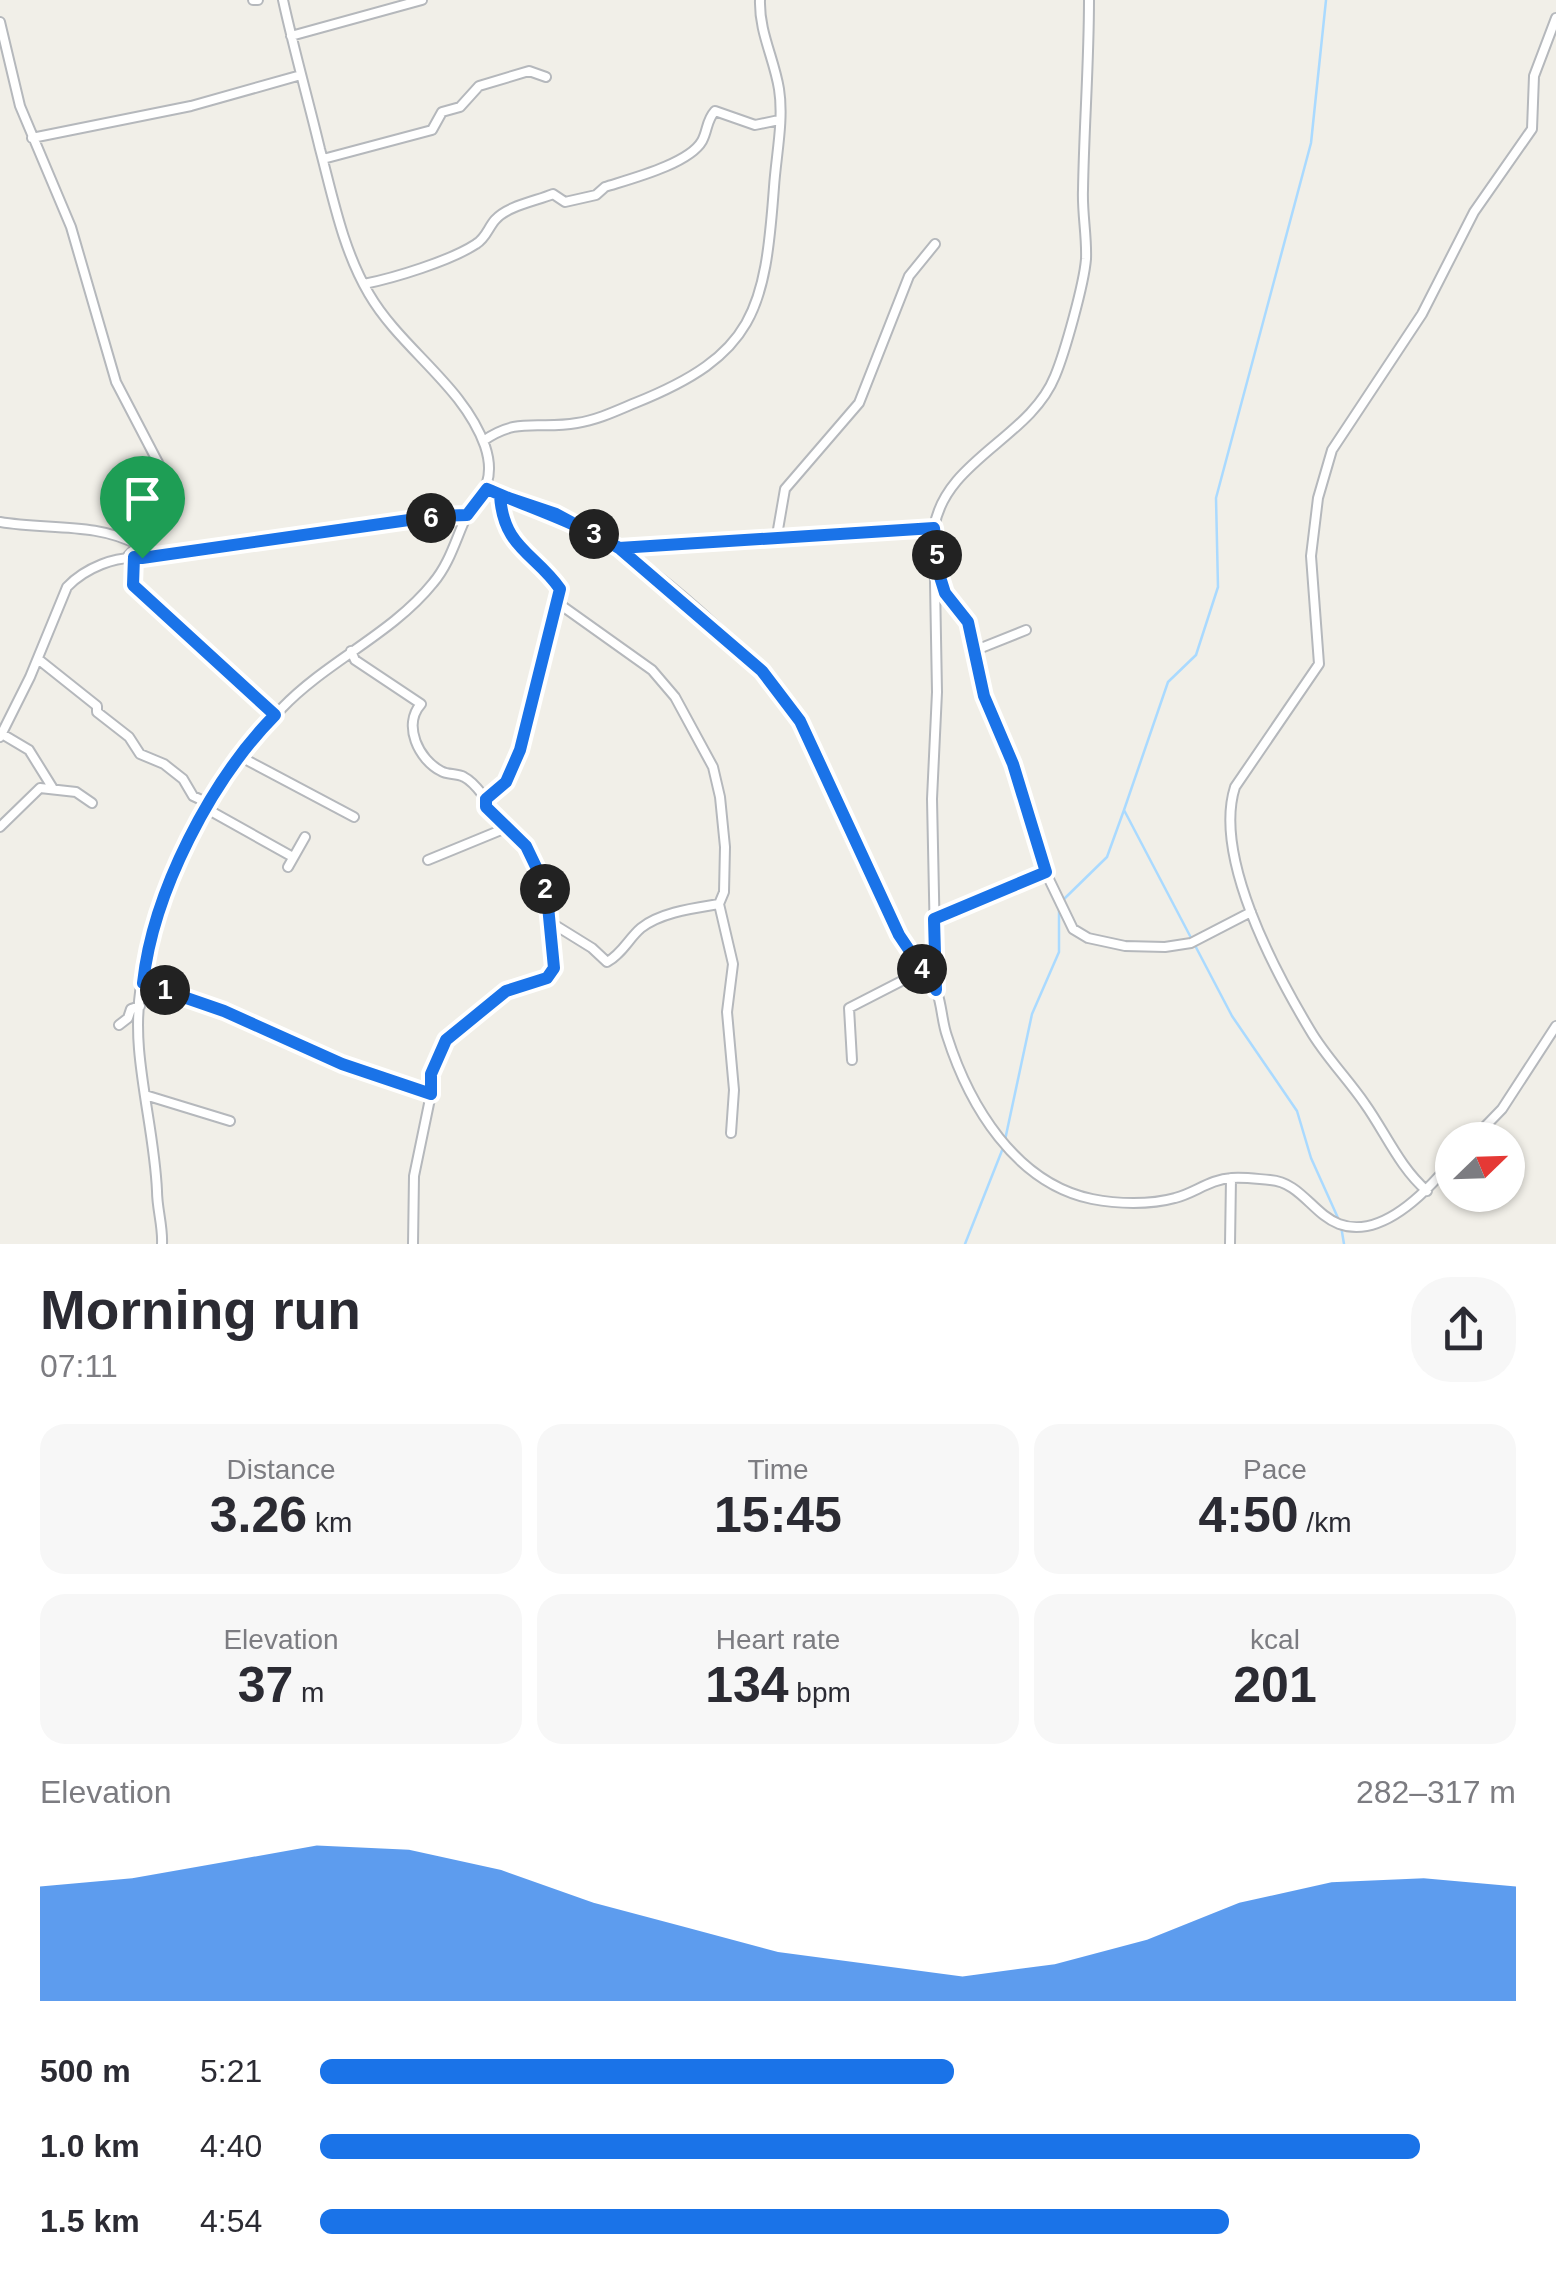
<!DOCTYPE html>
<meta charset="utf-8">
<style>
:root{--surface:#fff;--page:#f7f7f7;--text:#2b2b33;--muted:#7c7c81;--accent:#1a73e8}
body{margin:0;font-family:Helvetica,sans-serif;background:var(--page);color:var(--text);height:100vh;display:flex;flex-direction:column;font-size:38px;white-space:nowrap}
*{box-sizing:border-box;margin:0}
p{font-size:32px;color:var(--muted)}
.icon{flex:none;width:55px;height:55px;fill:none;stroke:currentColor;stroke-width:2;stroke-linecap:round;stroke-linejoin:round}
.map{position:relative;height:1244px;overflow:hidden}
.details{display:flex;flex-direction:column;background:var(--surface);flex:1}
.details>*{flex:none}
.needle{width:65px;rotate:67deg}
.tools{position:absolute;left:1435px;top:1122px;display:grid;gap:20px}
.tools a{display:grid;place-items:center;width:90px;height:90px;border-radius:50%;background:var(--surface);box-shadow:0 2px 8px #0004;font-size:50px}
.pin{position:absolute;display:grid;place-items:center;width:85px;height:85px;color:#fff;margin:-102px -42px;border-radius:50% 50% 50% 0;rotate:-45deg;box-shadow:0 0 10px #0007}
.pin .icon{rotate:45deg}
.km{position:absolute;width:50px;height:50px;margin:-25px;border-radius:50%;background:#222;color:#fff;font-size:28px;line-height:50px;text-align:center}
.round{display:grid;place-items:center;flex:none;width:105px;height:105px;border-radius:40px;background:var(--page)}
.overview{display:flex;align-items:center;justify-content:space-between;height:170px;padding:0 40px}
h1{font-size:55px;font-weight:800;line-height:75px}
.figures{display:grid;grid-template-columns:repeat(3,1fr);gap:15px;height:170px;padding:10px 40px}
.figures div{display:grid;align-content:center;border-radius:25px;background:var(--page);text-align:center}
.figures b{font-size:50px;font-weight:800}
.figures small{font-size:28px;font-weight:400}
.figures p{font-size:28px}
.chart{height:280px;padding:20px 40px}
.chart p{display:flex;justify-content:space-between}
.chart svg{width:100%;height:180px;margin-top:10px;fill:var(--accent);opacity:.7}
ul{padding:0 40px;list-style:none;font-size:32px}
li{display:grid;grid-template-columns:160px 120px 1fr;align-items:center;height:75px}
li i{height:25px;border-radius:12px;background:var(--accent)}
.map>svg:first-child{display:block}
.lines{fill:none;stroke-linecap:round;stroke-linejoin:round}
.stream{stroke:#aadaff;stroke-width:2.5}
.street-casing{stroke:#b5b8bc;stroke-width:12}
.street{stroke:#fff;stroke-width:8}
.route-casing{stroke:#fff;stroke-width:20}
.route{stroke:#1a73e8;stroke-width:12}
</style>
<div class="map">
<svg width="1556" height="1244" viewBox="0 0 1556 1244">
<rect width="100%" height="100%" fill="#f1efe8"/>
<g class="lines">
<!-- stream -->
<path class="stream" d="M1326 0 1311 143 1216 498 1218 587 1196 655 1168 682 1124 810 1232 1016 1297 1111 1311 1158 1338 1218
M1063 900 1107 857 1124 810
M1005 1140 1032 1014 1059 952V906
M1341 1226 1344 1244
M965 1244 1003 1148"/>
<defs>
<path id="street" d="M253 0H258
M0 22 20 106 71 227 116 382 165 476 164 504 155 528 127 557
M291 36 422 0
M32 138 191 106 301 75
M323 159 432 130 442 112 460 107 479 86 529 71 546 77
M364 284C394 278 450 261 476 244 486 238 488 228 495 220 507 206 536 201 553 194L565 202 596 195 605 187C630 179 689 164 702 141 708 130 706 121 715 111L755 125 779 120
M483 441C519 416 537 430 577 423 597 420 616 411 635 403 755 355 765 310 774 187 776 156 784 120 779 89 774 58 759 32 760 0
M487 489C518 502 551 510 581 526 657 565 751 652 800 721 829 793 861 868 899 935 910 954 928 971 937 992 942 1006 942 1022 947 1036 969 1105 1015 1183 1092 1199 1117 1204 1150 1205 1175 1198 1195 1193 1210 1179 1232 1178 1244 1177 1257 1179 1270 1180 1300 1182 1313 1214 1339 1224 1382 1240 1429 1189 1452 1161
M500 495C502 535 529 559 558 585V603L652 670 675 697 713 767 720 797 725 847 724 892 719 904 733 964 727 1012 734 1090 731 1133
M0 522C45 530 97 522 138 545
M776 541 785 489 859 403 909 276 935 244
M619 548 934 528
M134 557 133 585 275 715
M936 564 945 593 967 622 985 696 1013 764 1046 873 1073 929 1088 938 1125 946 1165 947 1191 943 1251 912
M976 650 1026 630
M351 651 355 660 421 704C402 725 419 760 441 771 447 775 457 773 464 777 474 782 480 792 486 799
M38 659 97 706V712L129 737 140 754 164 764 183 779 193 796 210 804
M2 734 29 750 52 787
M0 737 30 677 67 587C84 569 117 554 142 559L437 516 467 515C486 492 495 476 485 446 463 385 401 349 369 294 343 250 333 198 320 149 308 99 294 50 283 0
M239 756 354 817
M207 809 291 856
M0 827 40 788 76 792 92 803
M428 860 506 828
M288 867 305 837
M934 919 1046 873
M550 922 592 948 607 962C622 954 629 938 641 928 661 912 695 908 719 904
M143 983 224 1011 342 1064 431 1094
M936 990 932 799 937 692 934 528C945 460 1030 438 1055 376 1065 352 1084 284 1086 259 1087 236 1082 213 1083 190 1084 127 1089 63 1089 0
M119 1025 128 1018 131 1009 140 1006
M852 1060 849 1008 923 970
M145 1095 230 1121
M1472 1140 1502 1109 1556 1026
M1427 1191C1400 1168 1385 1132 1365 1104 1348 1079 1325 1056 1310 1030 1274 970 1213 856 1235 787L1319 664 1311 556 1318 498 1332 450 1422 314 1474 212 1532 129 1534 76 1556 18
M162 1244C163 1226 157 1209 157 1191 155 1144 143 1097 139 1049 129 930 202 791 282 708 327 661 392 634 433 583 450 563 456 538 467 515
M413 1244 414 1176 431 1094V1073L446 1040 506 991 547 977 553 968 549 906 539 871 526 847 486 807V799C535 758 532 664 558 603
M1230 1244 1231 1178"/>
</defs>
<!-- street casing -->
<use href="#street" class="street-casing"/>
<!-- street -->
<use href="#street" class="street"/>
</g>
<g class="lines">
<defs>
<path id="route" d="M142 558 134 557 133 585 275 715C211 780 153 892 143 983L224 1011 342 1064 431 1094V1074L446 1040 506 991 547 978 554 968 548 906 538 871 526 846 486 807V799L506 782 520 750 560 589C535 553 503 548 500 495L556 514 619 548 762 671 800 721 899 935 936 990 934 919 1046 872 1013 764 984 696 968 622 945 593 940 577 934 528 619 548C575 522 533 509 487 489L467 515 437 516 142 558"/>
</defs>
<!-- route casing -->
<use href="#route" class="route-casing"/>
<!-- route -->
<use href="#route" class="route"/>
</g>
</svg>
<div class="tools">
<a><svg class="needle" viewBox="-14 -14 28 28"><path d="M0-13l5 13h-10z" fill="#e53935"/><path d="M0 13l5-13h-10z" fill="#7c7c81"/></svg></a>
</div>
<div class="pin" style="left:142px;top:558px;background:#1e9e55"><svg class="icon" aria-label="arrive" viewBox="0 0 24 24"><path d="M6 21V4h12l-3 4 3 4H6"/></svg></div>
<b class="km" style="left:165px;top:990px">1</b>
<b class="km" style="left:545px;top:889px">2</b>
<b class="km" style="left:594px;top:534px">3</b>
<b class="km" style="left:922px;top:969px">4</b>
<b class="km" style="left:937px;top:555px">5</b>
<b class="km" style="left:431px;top:518px">6</b>
</div>
<section class="details">
<div class="overview"><div><h1>Morning run</h1><p>07:11</p></div><a class="round"><svg class="icon" aria-label="share" viewBox="0 0 24 24"><path d="M12 15V3M7 8l5-5 5 5M5 13v7h14v-7"/></svg></a></div>
<div class="figures">
<div><p>Distance</p><b>3.26<small> km</small></b></div>
<div><p>Time</p><b>15:45</b></div>
<div><p>Pace</p><b>4:50<small> /km</small></b></div>
</div>
<div class="figures">
<div><p>Elevation</p><b>37<small> m</small></b></div>
<div><p>Heart rate</p><b>134<small> bpm</small></b></div>
<div><p>kcal</p><b>201</b></div>
</div>
<div class="chart"><p><span>Elevation</span>282–317 m</p>
<svg viewBox="0 0 160 44" preserveAspectRatio="none"><path d="M0 44V16L10 14L20 10L30 6L40 7L50 12L60 20L70 26L80 32L90 35L100 38L110 35L120 29L130 20L140 15L150 14L160 16V44z"/></svg>
</div>
<ul>
<li><b>500 m</b>5:21<i style="width:53%"></i></li>
<li><b>1.0 km</b>4:40<i style="width:92%"></i></li>
<li><b>1.5 km</b>4:54<i style="width:76%"></i></li>
</ul>
</section>
